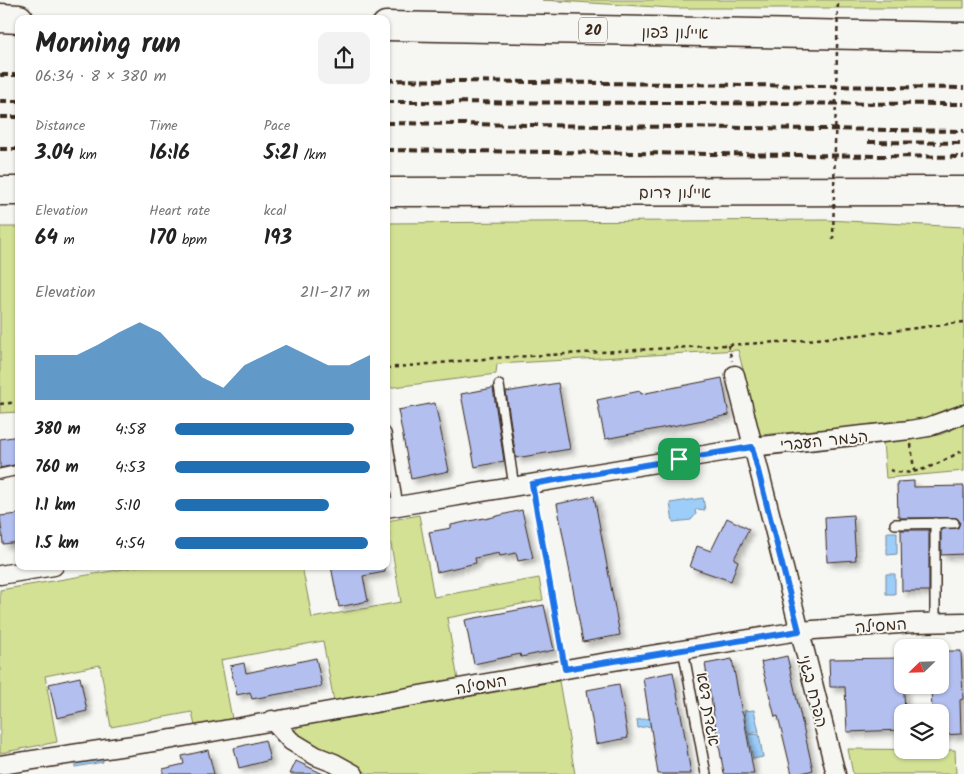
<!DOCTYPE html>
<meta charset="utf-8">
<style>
:root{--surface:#fff;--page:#f2f2f2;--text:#222;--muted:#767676;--accent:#1f6fb2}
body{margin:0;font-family:Kalam,"Playpen Sans Hebrew",sans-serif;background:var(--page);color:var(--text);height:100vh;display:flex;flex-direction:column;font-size:19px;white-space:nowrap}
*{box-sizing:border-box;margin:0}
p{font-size:16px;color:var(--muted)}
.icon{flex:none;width:28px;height:28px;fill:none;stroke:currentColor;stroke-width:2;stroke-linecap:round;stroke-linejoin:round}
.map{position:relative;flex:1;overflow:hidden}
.drawer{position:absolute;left:15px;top:15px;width:375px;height:555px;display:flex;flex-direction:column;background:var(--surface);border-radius:10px;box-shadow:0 1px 4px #0004}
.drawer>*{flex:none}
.needle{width:32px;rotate:247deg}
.fabs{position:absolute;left:894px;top:639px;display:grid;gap:10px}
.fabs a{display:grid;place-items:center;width:55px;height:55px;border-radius:10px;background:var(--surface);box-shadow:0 1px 4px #0004;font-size:25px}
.pin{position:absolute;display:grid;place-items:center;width:42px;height:42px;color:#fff;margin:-21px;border-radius:10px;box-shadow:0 2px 8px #0006}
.round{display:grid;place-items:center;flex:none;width:52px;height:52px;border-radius:10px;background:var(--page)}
.headline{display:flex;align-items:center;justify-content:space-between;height:85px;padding:0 20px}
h1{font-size:28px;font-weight:700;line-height:38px}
.metrics{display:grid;grid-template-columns:repeat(3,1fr);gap:8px;height:85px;padding:5px 20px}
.metrics div{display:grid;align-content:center}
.metrics b{font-size:21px;font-weight:700}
.metrics small{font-size:14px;font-weight:400}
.metrics p{font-size:14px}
.chart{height:140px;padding:10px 20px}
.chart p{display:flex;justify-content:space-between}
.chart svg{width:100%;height:90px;margin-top:5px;fill:var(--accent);opacity:.7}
ul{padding:0 20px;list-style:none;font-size:16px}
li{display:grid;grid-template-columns:80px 60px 1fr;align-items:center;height:38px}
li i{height:12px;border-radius:6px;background:var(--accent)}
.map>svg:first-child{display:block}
.green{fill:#d3e195;stroke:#87865a}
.water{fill:#9dcef9;stroke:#768ca1}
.building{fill:#b2bfef;stroke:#3b2a1e;filter:url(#shadow)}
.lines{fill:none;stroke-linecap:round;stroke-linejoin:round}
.lane-casing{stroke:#3b2a1e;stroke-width:12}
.street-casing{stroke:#3b2a1e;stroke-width:21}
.highway-casing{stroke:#3b2a1e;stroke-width:31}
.path{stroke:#3b2a1e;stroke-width:2.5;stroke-dasharray:4 4;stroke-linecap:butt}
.lane{stroke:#f6f6f2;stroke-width:9}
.street{stroke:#f6f6f2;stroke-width:18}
.highway{stroke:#f6f6f2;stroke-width:28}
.rail{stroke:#3b2a1e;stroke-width:4;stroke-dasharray:8 4;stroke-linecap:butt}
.path-bridge{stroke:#3b2a1e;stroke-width:2.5;stroke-dasharray:4 4;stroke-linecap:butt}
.route-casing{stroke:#fff;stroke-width:10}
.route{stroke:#1a73e8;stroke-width:6}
.labels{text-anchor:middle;stroke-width:4;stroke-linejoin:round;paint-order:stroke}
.shield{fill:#f6f6f2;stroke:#73675e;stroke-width:1}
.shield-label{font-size:15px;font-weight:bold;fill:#3b2a1e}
.street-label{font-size:16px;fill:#3b2a1e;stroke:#f6f6f2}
</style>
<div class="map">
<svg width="964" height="774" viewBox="0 0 964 774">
<defs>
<filter id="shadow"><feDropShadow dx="4.5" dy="4.5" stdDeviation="2.5" flood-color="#0004"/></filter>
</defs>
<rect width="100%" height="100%" fill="#f6f6f2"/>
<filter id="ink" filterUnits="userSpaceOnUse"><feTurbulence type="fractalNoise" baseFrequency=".02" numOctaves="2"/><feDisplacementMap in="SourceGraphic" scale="10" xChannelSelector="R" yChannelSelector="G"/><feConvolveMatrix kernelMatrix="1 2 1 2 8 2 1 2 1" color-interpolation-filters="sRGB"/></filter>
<g filter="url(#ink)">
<!-- green -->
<path class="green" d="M542 0H964V8H673Z
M826 220 964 227V404L942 413 908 422 760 435 738 350 497 364 496 374 386 388V223Z
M0 227H19V412L0 413Z
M964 424V471L886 478 883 442 929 437 942 434Z
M419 515 434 597 539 578 543 600 447 618 458 680 334 702 323 641 221 660 232 719 195 726 192 712 111 727 100 665 45 676 57 742 0 753V590L141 566H302L312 618 401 602 387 521Z
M559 681 575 774H369L333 754 316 751 294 736V730L300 726Z
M848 749 955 750 956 774H853Z"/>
<!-- water -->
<path class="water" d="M703 498 705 510 697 509 695 511 696 514 691 520 673 522 670 503Z
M887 532H897V554L887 555Z
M886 574H895V594H886Z
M754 710 759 732 748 734 744 711Z
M660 717 662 724 638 728 637 720Z
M759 734 763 757 753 759 748 735Z
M102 756 103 762 75 767 74 760Z"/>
<!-- building -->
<path class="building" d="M722 378 729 415 605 439 597 400 640 391 641 394Z
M558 383 570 449 516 458 506 392Z
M493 388 504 461 475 467 461 394Z
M435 403 449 471 411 479 398 410Z
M19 436V464L0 468V439Z
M914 481V487L964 486V554L941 555V529L958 528 960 522 957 518H900V516H898L897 482Z
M594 496 620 635 583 642 557 504Z
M522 510 533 558 518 561 516 553 500 556 499 553 475 558 476 563 437 572 429 532 451 528V525L484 518 485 519Z
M19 514V542L3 544 0 516Z
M853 515 856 560 827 562 825 517Z
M727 518 749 529 734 559 738 561 731 581 690 567 697 546 711 551Z
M901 530H929V591H902Z
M331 566H385V572L363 576 368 601 339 607Z
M544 605 554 650 521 657 520 654 474 664 465 620Z
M940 651H961L963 699 960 700 961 734 940 735V712H932L931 685H940Z
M787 656 813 770 798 774H792L778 716 775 717 761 662Z
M316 658 322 686 252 699 250 692 237 695 230 666 244 663 246 673Z
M902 658 905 712H902V730L847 732 845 687H830L829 659Z
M732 659 742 713H743L754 774H724L705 664Z
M673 672 683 725 691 774H658L643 678Z
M80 677 87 711 57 718 49 684Z
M619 684 628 738 596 744 587 690Z
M265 740 270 760 239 768 234 748Z
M208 750 214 774H163V769L184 764 182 756Z
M296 761 323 774H290Z"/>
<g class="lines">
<defs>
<path id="lane" d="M499 385 514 487
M386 433 398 506
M0 474 19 470
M935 523V623
M895 524 954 523
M683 649 706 774"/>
<path id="street" d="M735 375 836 774
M386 508 752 447 910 430 928 427 964 414
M0 575 54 566
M272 720 291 741 316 756 334 763 354 774
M0 765 173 739 583 666 799 631 915 623 964 622"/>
<path id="highway" d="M0 18 19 19
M386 26 964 37
M0 191H19
M386 192 964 191"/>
</defs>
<!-- lane casing -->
<use href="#lane" class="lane-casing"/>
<!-- street casing -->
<use href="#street" class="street-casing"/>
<!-- highway casing -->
<use href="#highway" class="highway-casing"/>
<!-- path -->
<path class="path" d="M728 345 732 361
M386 368 494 358 797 341 876 333 964 322
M0 404 19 402
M911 444 914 471
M890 470C915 479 942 461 964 450
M535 498 562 655"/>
<!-- lane -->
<use href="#lane" class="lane"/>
<!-- street -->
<use href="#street" class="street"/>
<!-- highway -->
<use href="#highway" class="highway"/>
<!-- rail -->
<path class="rail" d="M0 75H19
M386 80 964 88
M0 101H19
M386 102 964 104
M0 117H19
M386 123 964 131
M868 142 964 143
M0 149H19
M386 150 964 157"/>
<!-- path-bridge -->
<path class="path-bridge" d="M833 240 838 0"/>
</g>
</g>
<g class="lines" filter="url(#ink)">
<defs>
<path id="route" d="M752 447 799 631 565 669 532 484Z"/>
</defs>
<!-- route casing -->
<use href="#route" class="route-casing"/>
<!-- route -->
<use href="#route" class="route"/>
</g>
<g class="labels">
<!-- shield labels -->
<rect class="shield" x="579" y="17.5" width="28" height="25" rx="4"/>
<g class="shield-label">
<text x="593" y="35">20</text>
</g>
<!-- street labels -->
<g class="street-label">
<text transform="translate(675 32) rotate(1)" y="6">איילון צפון</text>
<text x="675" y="198">איילון דרום</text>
<text transform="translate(824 440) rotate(-6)" y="6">הזמר העברי</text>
<text transform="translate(881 625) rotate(-4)" y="6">המסילה</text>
<text transform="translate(481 684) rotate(-10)" y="6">המסילה</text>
<text transform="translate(814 691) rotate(76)" y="6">הפרח בגני</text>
<text transform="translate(709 709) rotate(80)" y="6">אגדת דשא</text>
</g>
</g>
</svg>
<div class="fabs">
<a><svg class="needle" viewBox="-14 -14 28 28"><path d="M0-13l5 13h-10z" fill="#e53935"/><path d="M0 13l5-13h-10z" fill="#767676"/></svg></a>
<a><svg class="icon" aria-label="layers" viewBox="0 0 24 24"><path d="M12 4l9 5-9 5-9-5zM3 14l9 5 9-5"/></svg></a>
</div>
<div class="pin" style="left:679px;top:459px;background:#1e9e55"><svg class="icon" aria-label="arrive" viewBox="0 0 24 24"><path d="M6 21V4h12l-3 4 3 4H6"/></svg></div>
<section class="drawer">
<div class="headline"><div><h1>Morning run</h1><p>06:34 · 8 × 380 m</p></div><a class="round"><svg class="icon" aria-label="share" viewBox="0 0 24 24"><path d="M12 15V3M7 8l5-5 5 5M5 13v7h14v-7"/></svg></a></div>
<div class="metrics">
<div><p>Distance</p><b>3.04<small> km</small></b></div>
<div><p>Time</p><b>16:16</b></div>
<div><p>Pace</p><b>5:21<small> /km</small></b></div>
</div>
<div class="metrics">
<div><p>Elevation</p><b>64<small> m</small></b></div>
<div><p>Heart rate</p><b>170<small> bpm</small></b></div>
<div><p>kcal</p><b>193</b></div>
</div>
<div class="chart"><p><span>Elevation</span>211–217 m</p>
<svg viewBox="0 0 160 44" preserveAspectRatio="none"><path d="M0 44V22L10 22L20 22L30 17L40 11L50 6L60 11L70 22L80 33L90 38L100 27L110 22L120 17L130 22L140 27L150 27L160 22V44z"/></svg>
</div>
<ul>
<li><b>380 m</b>4:58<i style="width:92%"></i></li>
<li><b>760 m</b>4:53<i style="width:100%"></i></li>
<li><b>1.1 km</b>5:10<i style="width:79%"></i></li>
<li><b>1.5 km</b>4:54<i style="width:99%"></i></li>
</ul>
</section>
</div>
